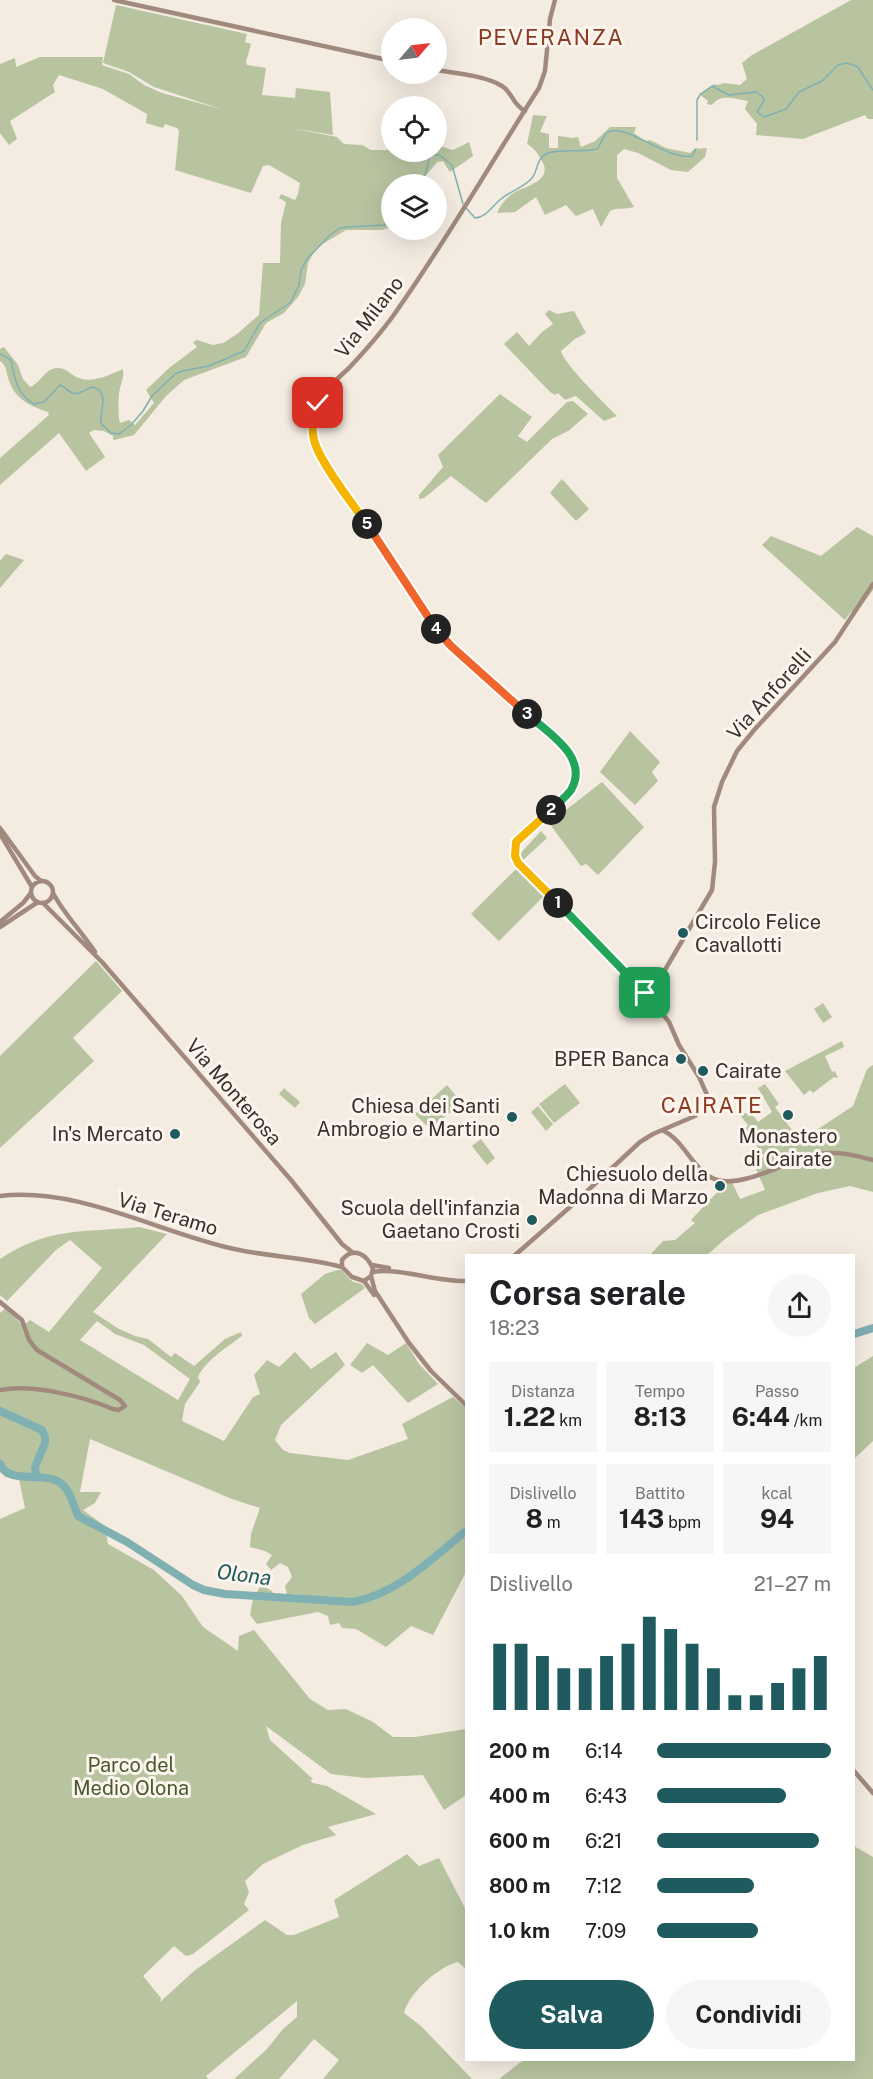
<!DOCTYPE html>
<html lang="it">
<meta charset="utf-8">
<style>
:root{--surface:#fff;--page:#f6f6f6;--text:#202124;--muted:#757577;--accent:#1f5a5e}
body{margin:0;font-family:"Public Sans",sans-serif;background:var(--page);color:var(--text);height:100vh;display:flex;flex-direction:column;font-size:22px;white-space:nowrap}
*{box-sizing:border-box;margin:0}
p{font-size:20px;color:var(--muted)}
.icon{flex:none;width:33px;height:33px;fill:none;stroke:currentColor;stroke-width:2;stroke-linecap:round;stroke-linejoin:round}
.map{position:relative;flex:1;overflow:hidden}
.side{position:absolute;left:465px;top:1254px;width:390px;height:807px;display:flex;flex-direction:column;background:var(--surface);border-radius:0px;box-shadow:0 6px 24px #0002}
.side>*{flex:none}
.needle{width:39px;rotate:62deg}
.controls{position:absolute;left:381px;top:18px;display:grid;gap:12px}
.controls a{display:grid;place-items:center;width:66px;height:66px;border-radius:50%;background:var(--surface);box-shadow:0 6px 24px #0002;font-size:30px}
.pin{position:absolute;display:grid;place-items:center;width:51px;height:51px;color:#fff;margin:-26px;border-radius:12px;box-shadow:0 3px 9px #0006}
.km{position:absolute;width:30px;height:30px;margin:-15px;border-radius:50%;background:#222;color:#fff;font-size:16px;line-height:30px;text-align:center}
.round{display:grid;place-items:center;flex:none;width:63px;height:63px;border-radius:32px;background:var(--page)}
.headline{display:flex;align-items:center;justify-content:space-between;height:102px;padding:0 24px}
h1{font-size:33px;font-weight:700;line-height:45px}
.figures{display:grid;grid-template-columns:repeat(3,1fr);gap:9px;height:102px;padding:6px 24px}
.figures div{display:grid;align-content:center;border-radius:0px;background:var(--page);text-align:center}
.figures b{font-size:26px;font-weight:700}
.figures small{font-size:16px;font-weight:400}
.figures p{font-size:16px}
.chart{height:168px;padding:12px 24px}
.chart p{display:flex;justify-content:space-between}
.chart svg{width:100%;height:108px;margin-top:6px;stroke:var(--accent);stroke-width:6}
.button{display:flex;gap:12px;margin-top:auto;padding:12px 24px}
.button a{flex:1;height:69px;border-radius:36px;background:var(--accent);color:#fff;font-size:24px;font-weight:700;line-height:69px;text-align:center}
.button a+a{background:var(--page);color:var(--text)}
ul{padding:0 24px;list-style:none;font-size:20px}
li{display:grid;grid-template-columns:96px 72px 1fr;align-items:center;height:45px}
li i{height:15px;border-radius:8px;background:var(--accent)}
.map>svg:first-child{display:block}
.green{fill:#b8c4a0;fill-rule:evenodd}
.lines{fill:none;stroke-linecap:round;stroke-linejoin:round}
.stream{stroke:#7fb0b2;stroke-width:1.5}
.river{stroke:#7fb0b2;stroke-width:8}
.secondary{stroke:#a18a7d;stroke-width:4.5}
.split-1-casing{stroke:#fff;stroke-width:12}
.split-2-casing{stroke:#fff;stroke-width:12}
.split-3-casing{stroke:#fff;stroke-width:12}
.split-4-casing{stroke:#fff;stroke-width:12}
.split-5-casing{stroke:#fff;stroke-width:12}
.split-6-casing{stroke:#fff;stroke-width:12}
.split-1{stroke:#22a559;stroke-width:8}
.split-2{stroke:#f5b400;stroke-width:8}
.split-3{stroke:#22a559;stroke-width:8}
.split-4{stroke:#f0652b;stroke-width:8}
.split-5{stroke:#f0652b;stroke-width:8}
.split-6{stroke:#f5b400;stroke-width:8}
.poi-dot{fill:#1f5a5e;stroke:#fbf5ee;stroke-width:2}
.labels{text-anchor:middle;stroke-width:6;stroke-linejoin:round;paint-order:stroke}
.street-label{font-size:20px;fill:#3b302b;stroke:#fbf5ee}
.poi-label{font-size:20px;fill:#3b302b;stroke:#fbf5ee;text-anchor:end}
.park-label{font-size:20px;fill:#4a5a2e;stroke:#fbf5ee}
.water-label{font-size:21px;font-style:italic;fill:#1f5a5e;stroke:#fbf5ee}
.quarter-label{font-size:22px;letter-spacing:1.5px;fill:#8c3b22;stroke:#fbf5ee}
</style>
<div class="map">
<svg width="873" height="2079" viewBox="0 0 873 2079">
<rect width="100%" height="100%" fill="#f4ebe1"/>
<!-- green -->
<path class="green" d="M851 0H873V119H868L865 115 803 139 756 135 757 124 745 109 748 101C734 99 721 93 712 105L707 104 708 101 699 94 714 84 718 85 724 83 740 85 747 79 742 63 752 55Z
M116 5 247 34 245 42 251 44 246 62 247 65 266 68 262 95 295 98 296 88 330 92 333 135 291 128 337 137 344 144 362 145 371 150H388L398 154 409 160 415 152H436L437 141 443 147 453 150 469 142 473 156 450 172 443 161 437 162 419 184H392L391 227 382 230H346L316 248 308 263 305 284 298 297 284 313 266 323 246 357 184 380 166 396 134 435 114 440 113 439V436L104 431 94 430 89 433 105 457 86 471 59 433 0 485V458L49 415 48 412C29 406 14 398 8 378 6 370 6 365 0 361V349L4 347 18 365 23 379 30 387C41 383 44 369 57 368 65 368 67 371 73 375 88 386 109 375 123 369 124 378 122 380 120 388 118 394 118 419 120 423L129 420 135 425 154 403 146 390 169 368 197 347 193 342 197 340 213 345 223 343 237 334 259 315 263 263H280L281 223 286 202 279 198 281 194 295 200 298 194 300 183 269 165 263 166 251 193 175 170 179 131 177 128 165 124 163 128 146 123 147 114 103 89 59 75 53 85 55 92 10 121 17 139 9 145 0 133V64L15 58 16 67 40 57H103L102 65 129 74 144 85 162 93 221 109 154 87 129 72 103 63Z
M533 115 547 116 540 132 549 134V148H558V136L573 138 578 137 581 147 595 141 610 127H636L634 133 645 141 650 140 666 148 690 153 694 149 707 148 705 157 688 172 671 170 638 153 624 149 617 155V178L634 207C625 210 618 207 610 211L601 227 593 209 576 216 566 205 545 215 536 197 515 212 497 213C500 206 505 199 512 194 523 186 554 182 542 161 538 153 535 149 527 144Z
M549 310 557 314 574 311 586 333 575 339 561 351C564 364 605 404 617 416L604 421 576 396 565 400 558 393 555 395 550 392 504 344 517 332 529 346 542 332 553 324 545 314Z
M500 394 532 417 518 436 527 442 567 402 573 401 588 414 568 431 552 439 486 503 451 476 424 498 419 499V495L443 467 438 455Z
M562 479 589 509 576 521 550 493Z
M857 527 873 536V590L857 612H851L845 620 762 545 771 536 821 556Z
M6 554 24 560 0 588V561Z
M630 731 660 762 652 772 658 781 635 805 600 772Z
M602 782 644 827 598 875 586 864 581 866 549 823Z
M541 831 547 838 523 860 519 855Z
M517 868 545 895 499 941 471 914Z
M96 961 122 991 73 1038 94 1061 0 1148V1056Z
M823 1003 832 1017 823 1023 814 1009Z
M842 1041 844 1047 825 1056 832 1072 835 1071 838 1078 834 1077 813 1093 810 1090 804 1095 785 1071Z
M873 1065V1192L850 1186 818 1193 758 1215 725 1239 707 1255 649 1256 663 1241 675 1240 695 1223 691 1220 726 1183 732 1182 740 1199 765 1190 753 1162 764 1156 745 1130 748 1125 739 1114 743 1112 746 1114 750 1111 758 1122 772 1112 758 1088 765 1084 779 1104 775 1107 797 1137 780 1148 815 1131 853 1106 867 1069Z
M565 1084 580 1103 554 1123 539 1104Z
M447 1085 462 1103 432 1127 429 1128 415 1114Z
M284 1088 300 1102 295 1108 279 1094Z
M538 1106 553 1124 546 1131 531 1112Z
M481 1139 495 1158 487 1165 472 1146Z
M139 1227 167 1234 93 1312 119 1329 135 1336 148 1339 171 1357 175 1353 194 1366 225 1339 241 1332 242 1336C227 1347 206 1360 198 1377L200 1382 185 1404 182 1421 224 1441 253 1397 260 1394 254 1375 267 1360 279 1367 295 1352 311 1369 336 1352 345 1365 281 1425 275 1440 283 1450 290 1453 348 1460 408 1439 402 1424 453 1397 466 1408V1557L465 1574 433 1635 411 1626 386 1647 356 1629 342 1628 339 1623 330 1625 328 1616 318 1612 257 1624 250 1615 253 1599 261 1585 272 1591 276 1599 289 1601 299 1594H287L285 1586 292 1577 288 1567 280 1563 271 1570 266 1564 272 1555 265 1551 250 1547 251 1534 260 1508 232 1499 90 1439 80 1492H101L95 1503 83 1510 105 1526 108 1544 154 1570 182 1596 203 1627 238 1651 239 1636 254 1630 310 1699 328 1710 346 1709 373 1722 393 1737H415L466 1729V1795L444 1810 423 1775 365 1778 331 1774 266 1726 270 1740 313 1779 310 1780 313 1783 327 1786 376 1814 328 1827 336 1835 303 1845 263 1864 245 1881 249 1892 244 1904 249 1910 193 1954 186 1956 174 1946 143 1976 161 1998 160 2002 194 1971 265 1920 287 1935H294L339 1917 334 1900 407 1854 419 1866 439 1858 466 1910V1969L458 1962C438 1967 409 1993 404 2013L421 2026 472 2079H323L339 2060 314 2039 279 2079H234L267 2049 283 2029 297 2017V2001L206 2076 208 2079H0V1519L25 1508 19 1479 5 1477 0 1463V1313L7 1307 23 1326 30 1320 49 1332 102 1268 70 1240 56 1250 7 1301 0 1295V1259C49 1226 84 1233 139 1227ZM97 1321 115 1334 144 1345 190 1379 178 1400 80 1340Z
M337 1270H341L353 1282 362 1284 365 1288 315 1324 309 1318 301 1294 325 1274Z
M367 1343 388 1355 406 1343 419 1364 438 1384 408 1403 373 1365 362 1373 350 1365Z
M873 1356V1441L854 1459V1368Z
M854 1846 873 1857V2079H499L522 2061 521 2060H854Z"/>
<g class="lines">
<!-- stream -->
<path class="stream" d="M697 140V100L700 95 712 86 729 95 756 92 763 97 764 101 757 112 764 117 786 109 799 92 822 81 838 65 846 63 857 66 873 90
M419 184 426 172 430 155H439L452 165 463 204
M466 208 475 218C487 217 492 206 501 199 510 191 525 187 532 178 538 171 536 159 546 154 558 148 583 153 597 149 601 145 602 137 607 133 623 120 666 161 692 156L696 149
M0 354 11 360C15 379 16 393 34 404L44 402 60 385C65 387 68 391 72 393 82 397 90 381 99 390 107 398 100 413 101 423L111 433 119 434 131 425 143 411 152 396 175 374 182 371 209 366 244 351 260 323 291 302 299 285 301 270 307 259 329 236 340 228 348 227 384 225 392 222"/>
<!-- river -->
<path class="river" d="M854 1334 873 1328
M0 1411 42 1430 45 1437V1443L35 1467 36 1476
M0 1464C9 1487 47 1468 64 1486 71 1493 74 1507 78 1516L127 1542 193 1585 204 1590 225 1594 353 1602C399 1593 431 1559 466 1531"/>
<!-- secondary -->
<path class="secondary" d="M114 0 392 61
M436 70C456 73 486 76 502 86 513 93 512 104 525 111
M0 828 35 876 41 881
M0 834 32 887
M31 892a11 11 0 1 1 22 0a11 11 0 1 1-22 0Z
M53 893C64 914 82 932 95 952
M43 903 102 962 291 1180 342 1244 352 1252
M0 922 23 903 31 893
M0 927 38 902
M649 997 712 890 715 862 714 807 722 782 737 751 755 729 835 642 873 584
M664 1131C685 1141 694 1173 717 1180 743 1188 792 1159 819 1154 837 1151 855 1155 873 1160
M0 1196C78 1187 156 1231 230 1248 267 1257 305 1257 342 1267
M514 1256 570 1207 640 1142 653 1134 695 1116 710 1105 708 1097 699 1077 679 1045 669 1022 649 997 518 863 515 856 516 842 570 792 576 776 573 758 437 631 323 458C312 441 308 421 318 402 325 389 338 378 349 368 364 352 380 334 393 316 445 243 490 164 539 88L545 71 550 19 555 0
M372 1265 389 1268
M373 1272C398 1267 437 1282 466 1281
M371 1276 364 1281 352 1277 342 1267V1260C353 1246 367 1254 373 1269L371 1276 375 1291 409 1343 431 1371 466 1405
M364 1281 374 1295
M0 1302 22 1320 29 1340 37 1350 120 1400 125 1406 119 1410 113 1409C82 1396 33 1384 0 1390
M854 1771 873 1793"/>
</g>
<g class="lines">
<defs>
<path id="split-1" d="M558 903 645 993"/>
<path id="split-2" d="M551 810 516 842 515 856 518 863 558 903"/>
<path id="split-3" d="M527 714C548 733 590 757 571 790 566 797 557 804 551 810"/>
<path id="split-4" d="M436 629 451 646 527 714"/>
<path id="split-5" d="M367 524 436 629"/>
<path id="split-6" d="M318 403C313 415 311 427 314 440 319 461 353 505 367 524"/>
</defs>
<!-- split-1 casing -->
<use href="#split-1" class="split-1-casing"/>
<!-- split-2 casing -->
<use href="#split-2" class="split-2-casing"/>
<!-- split-3 casing -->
<use href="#split-3" class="split-3-casing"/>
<!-- split-4 casing -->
<use href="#split-4" class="split-4-casing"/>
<!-- split-5 casing -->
<use href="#split-5" class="split-5-casing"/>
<!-- split-6 casing -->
<use href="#split-6" class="split-6-casing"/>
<!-- split-1 -->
<use href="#split-1" class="split-1"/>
<!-- split-2 -->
<use href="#split-2" class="split-2"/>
<!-- split-3 -->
<use href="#split-3" class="split-3"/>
<!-- split-4 -->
<use href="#split-4" class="split-4"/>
<!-- split-5 -->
<use href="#split-5" class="split-5"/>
<!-- split-6 -->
<use href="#split-6" class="split-6"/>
</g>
<!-- markers -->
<g class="poi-dot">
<circle cx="683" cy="933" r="6"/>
<circle cx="681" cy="1059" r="6"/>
<circle cx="703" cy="1071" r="6"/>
<circle cx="788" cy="1115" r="6"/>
<circle cx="512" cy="1117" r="6"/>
<circle cx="175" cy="1134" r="6"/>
<circle cx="720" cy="1186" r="6"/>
<circle cx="532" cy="1220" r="6"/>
</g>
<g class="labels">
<!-- street labels -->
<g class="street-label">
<text transform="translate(369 317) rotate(-52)" y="7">Via Milano</text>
<text transform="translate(769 694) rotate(-48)" y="7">Via Anforelli</text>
<text transform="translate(234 1092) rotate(49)" y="7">Via Monterosa</text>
<text transform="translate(168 1214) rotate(17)" y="7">Via Teramo</text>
</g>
<!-- poi labels -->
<g class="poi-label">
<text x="695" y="929" text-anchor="start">Circolo Felice<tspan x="695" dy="23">Cavallotti</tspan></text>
<text x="669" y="1066">BPER Banca</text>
<text x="715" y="1078" text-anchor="start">Cairate</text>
<text x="500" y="1113">Chiesa dei Santi<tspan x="500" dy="23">Ambrogio e Martino</tspan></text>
<text x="163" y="1141">In's Mercato</text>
<text x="788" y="1143" text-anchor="middle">Monastero<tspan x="788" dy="23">di Cairate</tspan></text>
<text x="708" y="1181">Chiesuolo della<tspan x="708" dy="23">Madonna di Marzo</tspan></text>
<text x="520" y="1215">Scuola dell'infanzia<tspan x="520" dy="23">Gaetano Crosti</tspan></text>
</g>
<!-- park labels -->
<g class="park-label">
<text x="131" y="1772">Parco del<tspan x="131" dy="23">Medio Olona</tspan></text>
</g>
<!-- water labels -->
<g class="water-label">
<text transform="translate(244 1575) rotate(7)" y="7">Olona</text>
</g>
<!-- quarter labels -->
<g class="quarter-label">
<text x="551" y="45">PEVERANZA</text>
<text x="712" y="1113">CAIRATE</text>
</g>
</g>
</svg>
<div class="controls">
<a><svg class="needle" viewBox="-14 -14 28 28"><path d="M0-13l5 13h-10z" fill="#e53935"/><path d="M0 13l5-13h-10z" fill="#757577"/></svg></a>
<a><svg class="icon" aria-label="locate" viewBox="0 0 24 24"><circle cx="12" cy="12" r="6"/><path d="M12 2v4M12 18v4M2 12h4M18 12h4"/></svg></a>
<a><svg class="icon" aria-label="layers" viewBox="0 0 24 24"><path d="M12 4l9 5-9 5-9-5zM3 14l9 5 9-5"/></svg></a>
</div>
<div class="pin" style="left:645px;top:993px;background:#1e9e55"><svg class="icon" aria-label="arrive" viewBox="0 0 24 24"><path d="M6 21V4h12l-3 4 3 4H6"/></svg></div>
<div class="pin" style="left:318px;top:403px;background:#d93025"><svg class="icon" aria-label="check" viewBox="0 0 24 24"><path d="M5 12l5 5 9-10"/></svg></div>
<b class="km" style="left:558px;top:903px">1</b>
<b class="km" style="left:551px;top:810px">2</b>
<b class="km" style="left:527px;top:714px">3</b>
<b class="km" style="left:436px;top:629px">4</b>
<b class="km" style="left:367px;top:524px">5</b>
<section class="side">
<div class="headline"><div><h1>Corsa serale</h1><p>18:23</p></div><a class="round"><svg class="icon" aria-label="share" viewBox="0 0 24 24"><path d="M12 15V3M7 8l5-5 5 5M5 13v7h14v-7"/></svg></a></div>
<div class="figures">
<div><p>Distanza</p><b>1.22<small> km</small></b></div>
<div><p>Tempo</p><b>8:13</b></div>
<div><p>Passo</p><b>6:44<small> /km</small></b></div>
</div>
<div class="figures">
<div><p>Dislivello</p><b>8<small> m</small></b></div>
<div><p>Battito</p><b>143<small> bpm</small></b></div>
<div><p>kcal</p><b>94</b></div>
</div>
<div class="chart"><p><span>Dislivello</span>21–27 m</p>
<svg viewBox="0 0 160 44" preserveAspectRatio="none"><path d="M5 44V17M15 44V17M25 44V22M35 44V27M45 44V27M55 44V22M65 44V17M75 44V6M85 44V11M95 44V17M105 44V27M115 44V38M125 44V38M135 44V33M145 44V27M155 44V22"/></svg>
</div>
<ul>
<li><b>200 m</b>6:14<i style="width:100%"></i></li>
<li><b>400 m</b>6:43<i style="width:74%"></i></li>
<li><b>600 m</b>6:21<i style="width:93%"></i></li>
<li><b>800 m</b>7:12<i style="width:56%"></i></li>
<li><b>1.0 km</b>7:09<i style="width:58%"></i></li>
</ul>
<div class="button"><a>Salva</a><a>Condividi</a></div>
</section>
</div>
